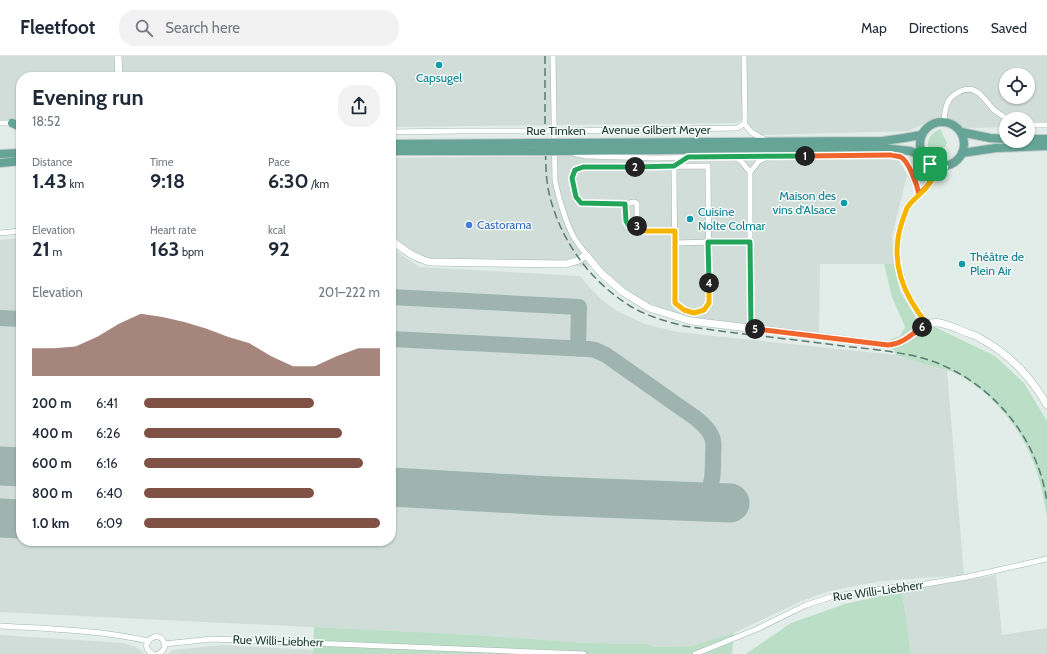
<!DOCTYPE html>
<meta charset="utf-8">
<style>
:root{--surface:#fff;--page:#f2f2f3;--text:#1f2937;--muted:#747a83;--line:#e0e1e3;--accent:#805245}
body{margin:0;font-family:Cabin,sans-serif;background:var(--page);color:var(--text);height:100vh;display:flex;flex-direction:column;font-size:15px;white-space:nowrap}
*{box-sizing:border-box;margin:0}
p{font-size:13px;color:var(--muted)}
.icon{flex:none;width:22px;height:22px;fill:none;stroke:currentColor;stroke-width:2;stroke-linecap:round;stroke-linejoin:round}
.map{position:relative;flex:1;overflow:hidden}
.drawer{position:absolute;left:16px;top:16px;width:380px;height:474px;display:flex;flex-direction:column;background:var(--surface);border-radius:16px;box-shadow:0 1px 3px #0004}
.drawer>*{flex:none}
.fabs{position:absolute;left:999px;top:12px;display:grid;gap:8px}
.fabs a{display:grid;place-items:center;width:36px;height:36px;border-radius:50%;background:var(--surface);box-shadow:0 1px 3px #0004;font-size:20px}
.pin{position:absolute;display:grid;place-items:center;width:34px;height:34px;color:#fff;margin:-17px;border-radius:8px;box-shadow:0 2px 6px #0006}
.km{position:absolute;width:20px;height:20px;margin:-10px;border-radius:50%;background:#222;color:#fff;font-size:11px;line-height:20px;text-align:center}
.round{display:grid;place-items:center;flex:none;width:42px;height:42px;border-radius:16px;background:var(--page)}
.overview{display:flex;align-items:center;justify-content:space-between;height:68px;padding:0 16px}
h1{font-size:22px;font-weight:800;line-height:30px}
.stats{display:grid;grid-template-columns:repeat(3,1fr);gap:6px;height:68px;padding:4px 16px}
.stats div{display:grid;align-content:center}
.stats b{font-size:20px;font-weight:800}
.stats small{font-size:11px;font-weight:400}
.stats p{font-size:11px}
.chart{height:112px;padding:8px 16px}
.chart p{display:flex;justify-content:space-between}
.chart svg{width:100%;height:72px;margin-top:4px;fill:var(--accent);opacity:.7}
ul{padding:0 16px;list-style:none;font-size:13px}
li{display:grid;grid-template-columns:64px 48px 1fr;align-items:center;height:30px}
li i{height:10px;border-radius:5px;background:var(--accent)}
header{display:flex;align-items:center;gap:24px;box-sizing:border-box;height:56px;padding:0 20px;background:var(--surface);border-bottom:1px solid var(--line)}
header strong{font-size:19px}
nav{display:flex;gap:22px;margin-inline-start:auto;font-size:14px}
.search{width:280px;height:36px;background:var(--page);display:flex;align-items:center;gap:10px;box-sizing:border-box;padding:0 14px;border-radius:16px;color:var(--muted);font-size:15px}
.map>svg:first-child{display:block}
.built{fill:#d0ddd8;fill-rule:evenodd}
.green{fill:#badfc6}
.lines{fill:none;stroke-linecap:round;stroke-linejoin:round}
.taxiway{stroke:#9fb4ae;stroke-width:16}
.runway{stroke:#9fb4ae;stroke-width:39}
.street-casing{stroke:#a4b5b0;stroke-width:6}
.secondary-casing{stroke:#a0b9b1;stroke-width:8}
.primary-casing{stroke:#c1c9c7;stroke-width:10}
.street{stroke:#fff;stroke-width:5}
.secondary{stroke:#fff;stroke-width:7}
.primary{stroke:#65a497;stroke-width:8}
.rail{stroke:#5c7a74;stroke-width:1.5;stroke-dasharray:8 4;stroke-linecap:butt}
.street-bridge-casing{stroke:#a4b5b0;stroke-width:6;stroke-linecap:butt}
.primary-bridge-casing{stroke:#c1c9c7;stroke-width:10;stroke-linecap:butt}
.street-bridge{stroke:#fff;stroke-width:5}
.primary-bridge{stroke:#65a497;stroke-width:8}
.split-1-casing{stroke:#fff;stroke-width:8}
.split-2-casing{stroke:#fff;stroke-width:8}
.split-3-casing{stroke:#fff;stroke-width:8}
.split-4-casing{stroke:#fff;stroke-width:8}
.split-5-casing{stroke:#fff;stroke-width:8}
.split-6-casing{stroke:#fff;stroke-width:8}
.split-7-casing{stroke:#fff;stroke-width:8}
.split-1{stroke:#f0652b;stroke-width:5}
.split-2{stroke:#22a559;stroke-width:5}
.split-3{stroke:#22a559;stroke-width:5}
.split-4{stroke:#f5b400;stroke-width:5}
.split-5{stroke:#22a559;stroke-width:5}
.split-6{stroke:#f0652b;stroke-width:5}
.split-7{stroke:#f5b400;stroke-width:5}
.culture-dot{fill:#0f9aa8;stroke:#f3f9f6;stroke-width:1.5}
.shop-dot{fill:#3f7fe0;stroke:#f3f9f6;stroke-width:1.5}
.labels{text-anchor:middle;stroke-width:3;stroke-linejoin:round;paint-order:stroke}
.culture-label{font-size:12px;fill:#0d838f;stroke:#f3f9f6;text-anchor:start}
.street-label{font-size:12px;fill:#213f38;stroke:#f3f9f6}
.shop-label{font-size:12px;fill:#366cbe;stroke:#f3f9f6;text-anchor:start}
</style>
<header>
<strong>Fleetfoot</strong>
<div class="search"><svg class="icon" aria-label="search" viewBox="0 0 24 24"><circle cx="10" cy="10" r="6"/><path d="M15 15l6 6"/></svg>Search here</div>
<nav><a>Map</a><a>Directions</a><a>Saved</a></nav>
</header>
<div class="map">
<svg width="1047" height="598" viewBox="0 0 1047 598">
<rect width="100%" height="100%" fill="#e2ede9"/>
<!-- built -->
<path class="built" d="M0 0H1047V70L1028 71V63H1006V71L965 72 949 61 936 62 908 75 760 79 742 64 735 67 391 71V21H21V67L0 66ZM1006 19H1028V41H1006Z
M573 100 602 104 881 101 899 104 907 119 892 180 894 208H820L819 277 692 263 649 247 624 232 598 211 433 203 414 199 391 182V102Z
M21 182V485H391V191L419 211 580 220 591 233 601 243 608 249 617 255 645 268 677 276 896 299 947 315 964 519 881 525 830 535 804 544 734 577 691 590 655 591 648 588 585 587 476 579 101 561 0 556V184Z
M996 519 1002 579 1047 572V598H911L902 535Z
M0 579 123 587 135 591 142 595 144 598H0Z
M221 589 313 594V598H168L173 594Z"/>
<!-- green -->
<path class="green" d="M941 73C942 79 945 82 947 87L945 91 933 98C923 89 929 77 941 73Z
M884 208H894L900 235 916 262 995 300 1024 327 1047 365V461C1044 446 1042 431 1037 416 1025 376 993 336 955 317 948 314 941 313 934 311 921 307 909 303 896 299L889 284 900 280 905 271 892 241Z
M902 535 911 598H746L791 567 845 548Z
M314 571 476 579 585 587 648 588 655 591 691 590 734 577 732 598H313Z"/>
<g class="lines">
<!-- taxiway -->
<path class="taxiway" d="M391 241 579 251 578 293
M0 262 21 263
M391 283 588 293 595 294 606 299 697 363C702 368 708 372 711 379 715 386 713 395 713 403 713 427 713 441 685 446"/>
<!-- runway -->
<path class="runway" d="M0 410 21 411
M391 431 551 440 730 447
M0 462 21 463"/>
<defs>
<path id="street" d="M553 0 555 125C559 143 564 161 572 178 576 186 582 192 586 199
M944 65C945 53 946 43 957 37 976 26 983 42 994 54 998 57 1003 60 1007 63
M0 67H12
M744 67 745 64 744 0
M744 67 751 76 767 85
M1028 69H1047
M561 75 737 72 741 70 744 67
M391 76 459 75H537
M576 98 586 100 654 102 891 99C894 100 898 100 901 101 909 106 917 129 919 138
M736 101 741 105 750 116
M674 110 675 247 684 254 694 257 704 254 709 247 708 110 583 111 575 114 572 122 576 141 581 147 625 148 626 165 629 170H637L641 175H675
M750 116V185L751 273
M750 116 759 105 767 101
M625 148 634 146 637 147V170
M0 177 21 175
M675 187 750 185
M0 570C50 573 99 574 148 585
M164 588 212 583 584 598
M153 598C135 589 160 571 164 587 166 593 162 596 158 598
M695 598 757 573 806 549 831 541 887 532 920 529 967 521 1047 503"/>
<path id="secondary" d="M118 0 119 21
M930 108 931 125
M391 184C404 194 413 201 429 206L566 208 579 204 586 199 601 217 623 236 649 252 691 265 888 289C900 288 909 281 918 274 922 271 926 268 931 267 940 265 950 270 958 273 964 276 972 278 978 281 1008 297 1030 319 1047 349
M927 268C903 238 890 207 901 169 903 163 905 157 907 152 912 144 921 138 926 132 928 129 930 126 932 124 936 119 940 115 944 111"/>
<path id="primary" d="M920 88a22 22 0 1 1 44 0a22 22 0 1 1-44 0Z
M12 67 21 71
M961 76 990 82 1006 83
M1028 83H1047
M561 87 883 85 904 82 921 79
M391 88 538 87
M391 95H537
M561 95 883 92 910 95 923 100
M962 97 996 92 1047 90
M0 98 21 97
M0 107 21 105"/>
</defs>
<!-- street casing -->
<use href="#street" class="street-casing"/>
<!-- secondary casing -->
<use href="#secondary" class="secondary-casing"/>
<!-- primary casing -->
<use href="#primary" class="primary-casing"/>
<!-- street -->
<use href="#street" class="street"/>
<!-- secondary -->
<use href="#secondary" class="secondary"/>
<!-- primary -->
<use href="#primary" class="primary"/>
<!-- rail -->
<path class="rail" d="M545 0C545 27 545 55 545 82 546 100 545 119 549 137 560 184 589 224 630 250 647 260 665 265 684 270 732 277 780 282 828 288 862 293 899 294 932 305 980 322 1019 361 1037 408 1042 420 1045 433 1047 446"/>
<defs>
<path id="street-bridge" d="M537 75H561"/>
<path id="primary-bridge" d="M538 87H561
M537 95H561"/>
</defs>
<!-- street-bridge casing -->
<use href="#street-bridge" class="street-bridge-casing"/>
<!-- primary-bridge casing -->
<use href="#primary-bridge" class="primary-bridge-casing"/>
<!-- street-bridge -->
<use href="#street-bridge" class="street-bridge"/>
<!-- primary-bridge -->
<use href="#primary-bridge" class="primary-bridge"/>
</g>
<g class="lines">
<defs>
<path id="split-1" d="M805 100 891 99C894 100 899 100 901 101 909 106 917 129 919 138 933 126 931 125 930 108"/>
<path id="split-2" d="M635 111 674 110 688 101 805 100"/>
<path id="split-3" d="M635 111H583L575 114 572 122 576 141 581 147 625 148 626 165 629 170H637"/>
<path id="split-4" d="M637 170 641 175H675V247L684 254 694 257 704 254 709 247V227"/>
<path id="split-5" d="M709 227 708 186H750L751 273H755"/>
<path id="split-6" d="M755 273 888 289C902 288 911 279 922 271"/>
<path id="split-7" d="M922 271 927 268C903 238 890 207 901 169 903 163 905 157 907 152 912 144 921 138 926 132 928 129 930 127 932 124 936 119 940 115 944 111L936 110 930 108"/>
</defs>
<!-- split-1 casing -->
<use href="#split-1" class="split-1-casing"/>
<!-- split-2 casing -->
<use href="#split-2" class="split-2-casing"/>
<!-- split-3 casing -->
<use href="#split-3" class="split-3-casing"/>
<!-- split-4 casing -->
<use href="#split-4" class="split-4-casing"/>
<!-- split-5 casing -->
<use href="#split-5" class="split-5-casing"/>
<!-- split-6 casing -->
<use href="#split-6" class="split-6-casing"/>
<!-- split-7 casing -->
<use href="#split-7" class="split-7-casing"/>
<!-- split-1 -->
<use href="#split-1" class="split-1"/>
<!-- split-2 -->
<use href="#split-2" class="split-2"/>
<!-- split-3 -->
<use href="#split-3" class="split-3"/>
<!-- split-4 -->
<use href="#split-4" class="split-4"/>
<!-- split-5 -->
<use href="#split-5" class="split-5"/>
<!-- split-6 -->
<use href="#split-6" class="split-6"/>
<!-- split-7 -->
<use href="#split-7" class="split-7"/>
</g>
<!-- markers -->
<g class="culture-dot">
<circle cx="439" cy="9" r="4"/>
<circle cx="844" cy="147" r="4"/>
<circle cx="690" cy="163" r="4"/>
<circle cx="962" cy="208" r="4"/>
</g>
<circle class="shop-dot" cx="469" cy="169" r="4"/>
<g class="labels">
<!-- culture labels -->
<g class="culture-label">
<text x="439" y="26" text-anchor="middle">Capsugel</text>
<text x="836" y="144" text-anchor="end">Maison des<tspan x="836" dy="14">vins d'Alsace</tspan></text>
<text x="698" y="160">Cuisine<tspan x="698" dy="14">Nolte Colmar</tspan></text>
<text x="970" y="205">Théâtre de<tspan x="970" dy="14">Plein Air</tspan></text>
</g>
<!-- street labels -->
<g class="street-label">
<text x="656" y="78">Avenue Gilbert Meyer</text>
<text x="556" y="79">Rue Timken</text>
<text transform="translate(878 535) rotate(-8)" y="4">Rue Willi-Liebherr</text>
<text transform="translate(278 585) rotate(2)" y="4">Rue Willi-Liebherr</text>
</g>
<!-- shop labels -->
<g class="shop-label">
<text x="477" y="173">Castorama</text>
</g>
</g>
</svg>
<div class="fabs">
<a><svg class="icon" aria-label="locate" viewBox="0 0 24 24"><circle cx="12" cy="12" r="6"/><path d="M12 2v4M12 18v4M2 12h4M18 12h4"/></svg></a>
<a><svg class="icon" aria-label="layers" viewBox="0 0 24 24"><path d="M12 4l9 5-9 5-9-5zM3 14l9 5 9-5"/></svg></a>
</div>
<div class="pin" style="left:930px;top:108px;background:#1e9e55"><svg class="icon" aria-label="arrive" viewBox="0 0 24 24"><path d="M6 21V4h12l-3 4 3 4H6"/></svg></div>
<b class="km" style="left:805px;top:100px">1</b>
<b class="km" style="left:635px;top:111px">2</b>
<b class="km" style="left:637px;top:170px">3</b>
<b class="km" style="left:709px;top:227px">4</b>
<b class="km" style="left:755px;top:273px">5</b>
<b class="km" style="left:922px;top:271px">6</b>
<section class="drawer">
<div class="overview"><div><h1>Evening run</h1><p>18:52</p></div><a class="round"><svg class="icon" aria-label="share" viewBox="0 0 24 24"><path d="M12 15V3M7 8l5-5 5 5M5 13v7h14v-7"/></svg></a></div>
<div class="stats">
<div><p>Distance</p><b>1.43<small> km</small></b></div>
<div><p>Time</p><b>9:18</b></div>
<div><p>Pace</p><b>6:30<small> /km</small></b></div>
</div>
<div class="stats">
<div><p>Elevation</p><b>21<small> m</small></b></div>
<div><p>Heart rate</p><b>163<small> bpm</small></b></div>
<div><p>kcal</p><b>92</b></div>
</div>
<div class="chart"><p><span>Elevation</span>201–222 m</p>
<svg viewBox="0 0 160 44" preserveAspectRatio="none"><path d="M0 44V27L10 27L20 26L30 20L40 12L50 6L60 8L70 11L80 15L90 20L100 24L110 32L120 38L130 38L140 32L150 27L160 27V44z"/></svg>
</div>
<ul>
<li><b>200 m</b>6:41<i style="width:72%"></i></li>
<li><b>400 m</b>6:26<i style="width:84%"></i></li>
<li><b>600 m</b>6:16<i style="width:93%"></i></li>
<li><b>800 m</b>6:40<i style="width:72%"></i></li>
<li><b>1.0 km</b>6:09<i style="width:100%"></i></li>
</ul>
</section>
</div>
